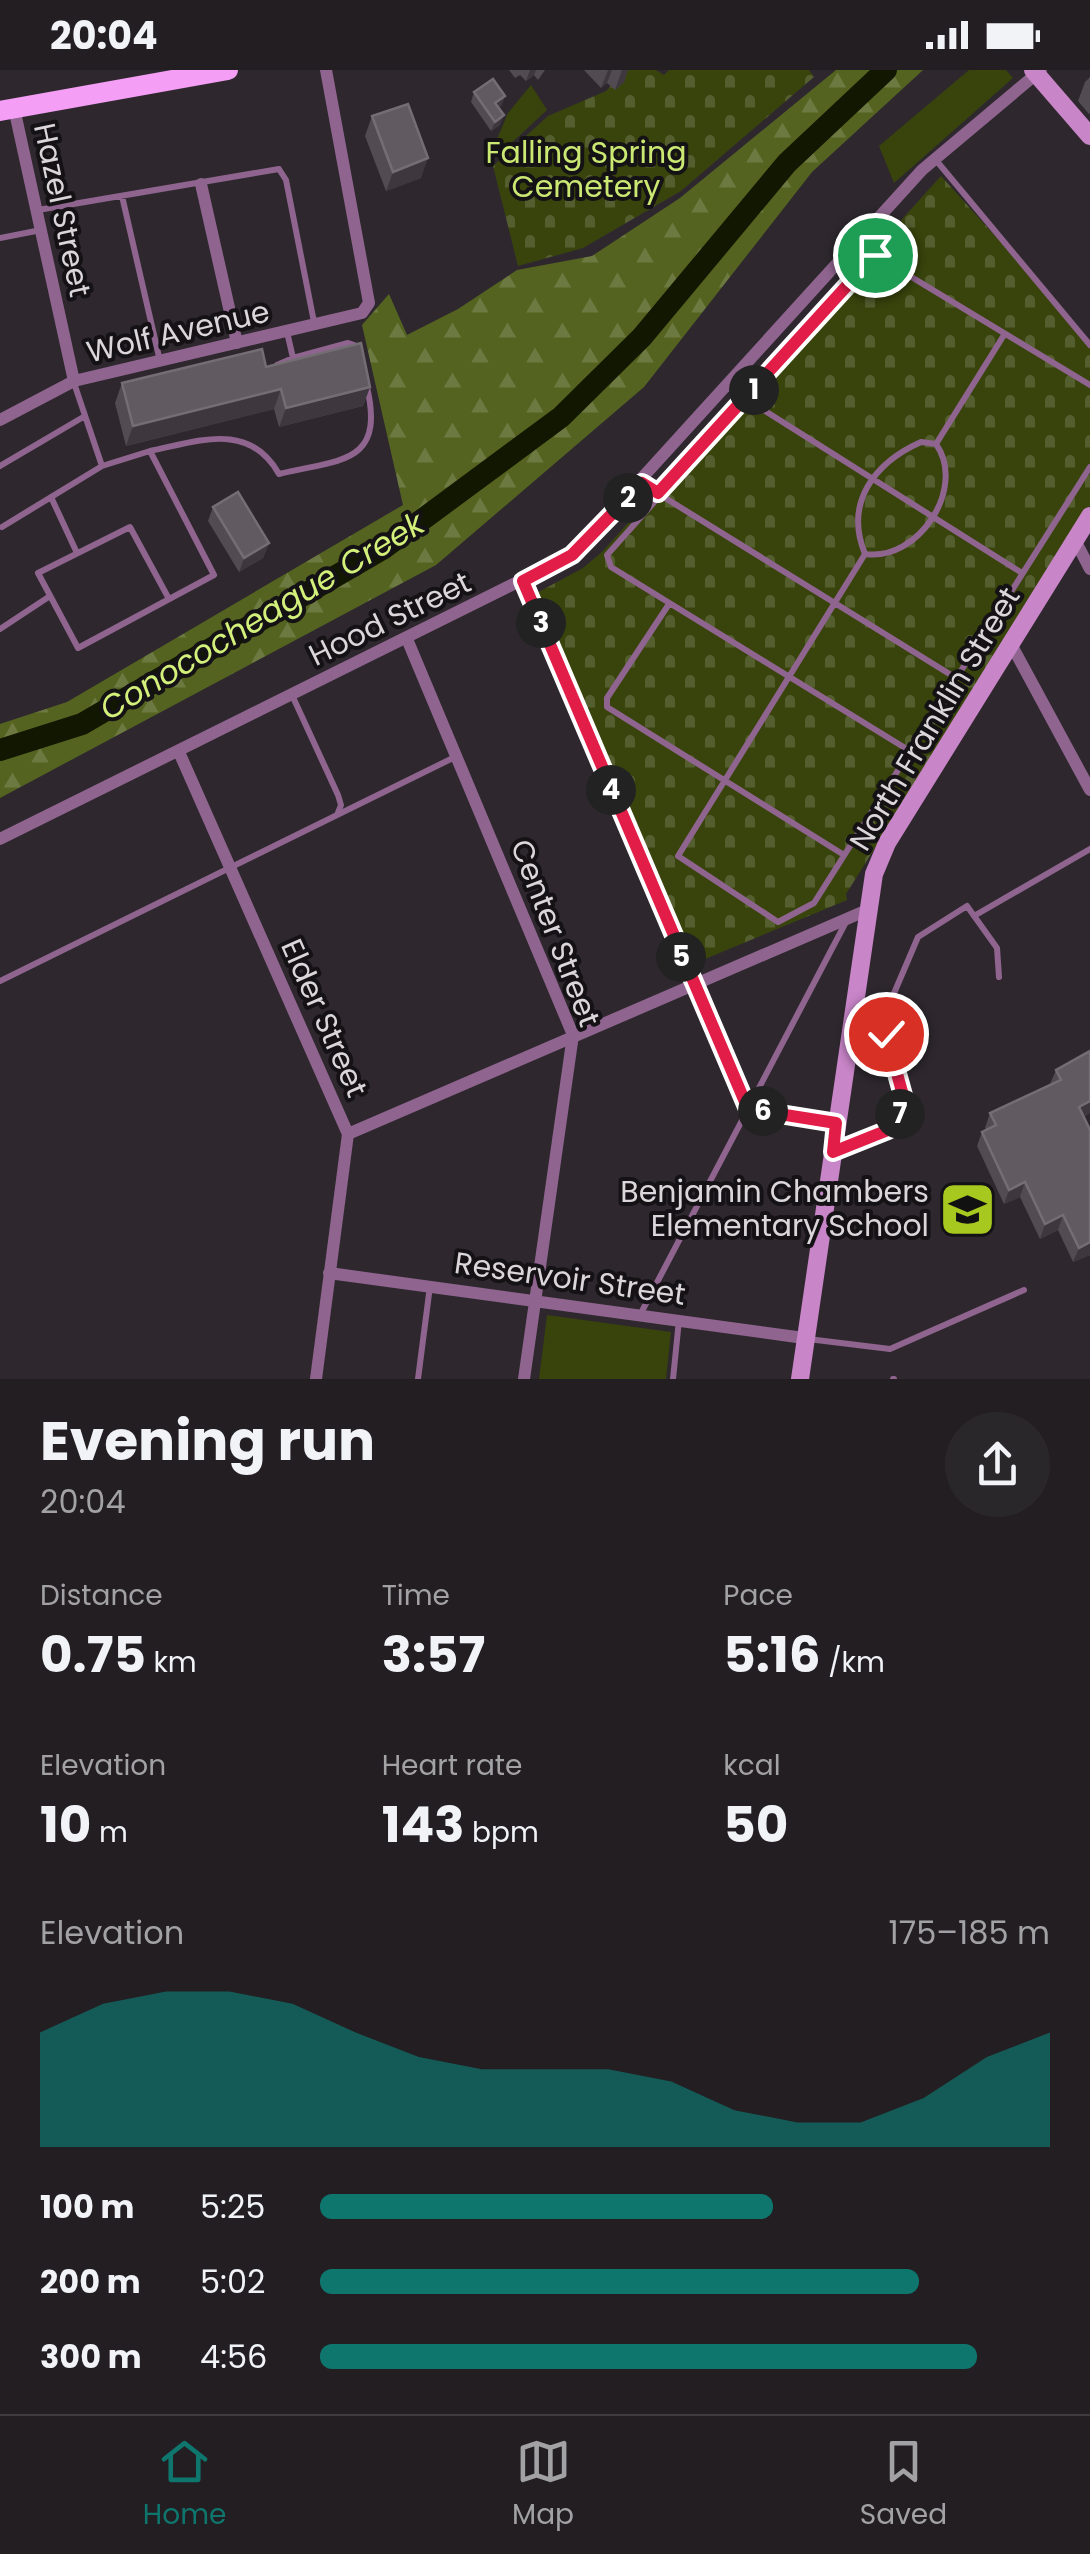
<!DOCTYPE html>
<meta charset="utf-8">
<style>
:root{--surface:#221e22;--page:#2a272a;--text:#f1f3f6;--muted:#a2a2a5;--line:#3f3c40;--accent:#0f766e}
body{margin:0;font-family:Poppins,sans-serif;background:var(--page);color:var(--text);height:100vh;display:flex;flex-direction:column;font-size:38px;white-space:nowrap}
*{box-sizing:border-box;margin:0}
p{font-size:32px;color:var(--muted)}
.icon{flex:none;width:55px;height:55px;fill:none;stroke:currentColor;stroke-width:2;stroke-linecap:round;stroke-linejoin:round}
.map{position:relative;height:1309px;overflow:hidden}
.side{display:flex;flex-direction:column;background:var(--surface);flex:1}
.side>*{flex:none}
.pin{position:absolute;display:grid;place-items:center;width:85px;height:85px;color:#fff;margin:-42px;border:5px solid #fff;border-radius:50%;box-shadow:0 2px 10px #0007}
.km{position:absolute;width:50px;height:50px;margin:-25px;border-radius:50%;background:#222;color:#fff;font-size:28px;line-height:50px;text-align:center}
.round{display:grid;place-items:center;flex:none;width:105px;height:105px;border-radius:52px;background:var(--page)}
.head{display:flex;align-items:center;justify-content:space-between;height:170px;padding:0 40px}
h1{font-size:55px;font-weight:700;line-height:75px}
.metrics{display:grid;grid-template-columns:repeat(3,1fr);gap:15px;height:170px;padding:10px 40px}
.metrics div{display:grid;align-content:center}
.metrics b{font-size:50px;font-weight:700}
.metrics small{font-size:28px;font-weight:400}
.metrics p{font-size:28px}
.chart{height:280px;padding:20px 40px}
.chart p{display:flex;justify-content:space-between}
.chart svg{width:100%;height:180px;margin-top:10px;fill:var(--accent);opacity:.7}
ul{padding:0 40px;list-style:none;font-size:32px}
li{display:grid;grid-template-columns:160px 120px 1fr;align-items:center;height:75px}
li i{height:25px;border-radius:12px;background:var(--accent)}
.status{display:flex;justify-content:space-between;align-items:center;height:70px;padding:0 50px;background:var(--surface);direction:ltr}
.status svg{height:28px;fill:currentColor}
.menu{display:flex;justify-content:space-around;align-items:center;height:140px;border-top:2px solid var(--line);background:var(--surface);font-size:28px;color:var(--muted)}
.menu a{display:grid;justify-items:center;gap:5px}
.menu .active{color:var(--accent)}
.map>svg:first-child{display:block}
.green{fill:#38440c}
.forest{fill:url(#forest-firs)}
.cemetery{fill:url(#cemetery-stones)}
.lines{fill:none;stroke-linecap:round;stroke-linejoin:round}
.river{stroke:#111700;stroke-width:22}
.lane{stroke:#8f658f;stroke-width:6}
.street{stroke:#8f658f;stroke-width:12}
.secondary{stroke:#c885c8;stroke-width:18}
.primary{stroke:#f49ef5;stroke-width:20}
.wall{fill:#524c52}
.shaded-wall{fill:#3e383e}
.building{fill:#615b61;stroke:#746e74;stroke-width:2.5}
.route-casing{stroke:#fff;stroke-width:20}
.route{stroke:#e11d48;stroke-width:12}
.labels{text-anchor:middle;stroke-width:8;stroke-linejoin:round;paint-order:stroke}
.park-label{font-size:30px;fill:#cbe873;stroke:#151215}
.street-label{font-size:30px;fill:#dad6da;stroke:#151215}
.poi-label{font-size:30px;fill:#dad6da;stroke:#151215;text-anchor:end}
.water-label{font-size:32px;font-style:italic;fill:#d3f07b;stroke:#151215}
</style>
<div class="status"><b>20:04</b><svg viewBox="0 0 49 12"><path d="M0 12V9h3v3zM5 12V6h3v6zM10 12V3h3v9zM15 12V0h3v12zM26 1h20v11H26zM47 4h2v5h-2z"/></svg></div>
<div class="map">
<svg width="1090" height="1309" viewBox="0 0 1090 1309">
<defs>
<pattern id="forest-firs" width="22" height="20" patternUnits="userSpaceOnUse" patternTransform="scale(2.5)"><rect width="22" height="20" fill="#546420"/><path d="M5 1l3.5 6h-7zM16 11l3.5 6h-7z" fill="#6c7940"/></pattern>
<pattern id="cemetery-stones" width="16" height="16" patternUnits="userSpaceOnUse" patternTransform="scale(2.5)"><rect width="16" height="16" fill="#38440c"/><path d="M2 7V4a2 2 0 0 1 4 0v3zM10 15v-3a2 2 0 0 1 4 0v3z" fill="#545e2f"/></pattern>
</defs>
<rect width="100%" height="100%" fill="#2e282e"/>
<!-- green -->
<path class="green" d="M969 0H1006L1013 8 894 113 879 76Z
M531 15 547 40 504 80 497 69 508 43Z
M547 1245 671 1262 666 1309H539Z"/>
<!-- forest -->
<path class="forest" d="M836 0H923L812 102 644 317 436 495 0 728V654L67 632 403 435 362 255 389 224 407 265 458 239 517 200 592 186 680 128Z"/>
<!-- cemetery -->
<path class="cemetery" d="M626 0H656L664 5 669 0H809L814 7 681 121 583 178 518 196 493 96 548 46 606 21Z
M941 106 1090 271V436L846 824 847 830 693 894 533 525 583 498 602 482Z"/>
<g class="lines">
<!-- river -->
<path class="river" d="M0 680 82 654 384 478 561 347 642 267 787 93 886 0"/>
<!-- lane -->
<path class="lane" d="M935 89 1090 275
M122 126 160 291
M38 140 279 99 286 110 314 252
M0 168 41 160
M293 288 348 273 357 276 359 281
M277 295 293 288 287 262
M727 317 1022 503
M921 372 936 374C967 418 918 492 865 484 844 433 874 393 921 372Z
M936 374 1004 265
M150 381C199 371 249 351 279 404 340 389 385 395 367 317
M0 396 85 346
M102 396 150 381 214 505 78 578 38 503 130 457 169 529
M641 413 956 608
M51 427 77 483
M2 457 102 396 74 313
M865 484 678 786 778 852 814 833 1090 397
M523 511 748 1039 835 1053
M669 534 607 628V637L844 785
M0 559 50 526
M292 625 338 725 341 735 337 745
M910 681 611 497 607 485 875 185 1090 315
M974 846 1090 779
M0 911 457 686
M839 1079 888 1060 906 1036 887 964 889 935 918 867 967 836 997 878 999 907
M641 1243 847 850
M808 1269 890 1279 1024 1220
M418 1309 430 1216
M673 1309 679 1250
M893 1309H894"/>
<!-- street -->
<path class="street" d="M14 38 74 311
M201 114 237 273
M0 350 74 311 362 243 369 233 326 0
M1075 470 1090 499
M407 569 573 965 524 1309
M1011 574 1090 720
M179 682 348 1064 316 1309
M0 769 572 485 922 100 1041 0
M348 1064 865 841
M329 1203 804 1268"/>
<!-- secondary -->
<path class="secondary" d="M1033 0 1090 66
M800 1309 874 804 887 773 1090 446"/>
<!-- primary -->
<path class="primary" d="M0 41 228 0"/>
</g>
<!-- wall -->
<path class="wall" d="M509 0H545L538 10 534 5 526 11 520 5 515 8Z
M584 0H628L624 12 615 20 607 13 601 18Z
M1090 7V43L1089 44 1078 31 1085 12Z
M474 22 505 26 501 36 498 38 500 55 491 61 471 32Z
M372 46 421 108 386 121 365 66Z
M266 297 370 317 363 336 279 357 274 339 126 376 115 333 122 313Z
M213 437 269 473 263 488 239 502 208 451Z
M1090 981V1043L1083 1047 1090 1060V1185L1073 1192 1058 1160 1040 1169 1020 1127 1004 1134 977 1076 982 1062 986 1060 985 1058 990 1043 1050 1014 1056 1000Z"/>
<!-- shaded-wall -->
<path class="shaded-wall" d="M530 0H536L534 5 526 11Z
M608 0H612L607 13 601 18Z
M622 0H628L624 12 615 20Z
M505 26 501 36 492 43 495 33Z
M504 45 500 55 491 61 495 52Z
M428 88 421 108 386 121 393 102Z
M370 317 363 336 279 357 286 338Z
M281 319 274 339 126 376 133 356Z
M269 473 263 488 239 502 244 488Z
M1090 1031V1043L1073 1052 1079 1037Z
M1025 1112 1020 1127 1004 1134 1009 1120Z
M1063 1145 1058 1160 1040 1169 1045 1154Z
M1090 1172V1185L1073 1192 1079 1178Z"/>
<!-- building -->
<path class="building" d="M493 9 505 26 495 33 504 45 495 52 474 22Z
M408 34 428 88 393 102 372 46Z
M361 273 370 317 286 338 281 319 133 356 122 313 262 279 266 297Z
M238 422 269 473 244 488 213 437Z
M1090 981V1031L1079 1037 1090 1060V1172L1079 1178 1063 1145 1045 1154 1025 1112 1009 1120 982 1062 996 1055 990 1043 1061 1010 1056 1000Z"/>
<g class="lines">
<defs>
<path id="route" d="M875 185 658 423 642 413 572 485 523 511 748 1039 836 1053 833 1082 888 1060 906 1036 886 964"/>
</defs>
<!-- route casing -->
<use href="#route" class="route-casing"/>
<!-- route -->
<use href="#route" class="route"/>
</g>
<!-- icons -->
<defs>
<symbol id="school-square" viewBox="-11 -11 22 22"><rect x="-9" y="-9" width="18" height="18" rx="4" fill="#a7c81f" stroke="#151215"/><path d="M0-5L7-2L0 1L-7-2ZM-4 1L0 2.5L4 1V4Q0 6-4 4Z" fill="#111"/></symbol>
</defs>
<g fill-rule="evenodd">
<use href="#school-square" x="936" y="1108" width="63" height="63"/>
</g>
<g class="labels">
<!-- park labels -->
<g class="park-label">
<text x="586" y="93">Falling Spring<tspan x="586" dy="34">Cemetery</tspan></text>
</g>
<!-- street labels -->
<g class="street-label">
<text transform="translate(62 140) rotate(78)" y="10">Hazel Street</text>
<text transform="translate(178 262) rotate(-13)" y="10">Wolf Avenue</text>
<text transform="translate(390 549) rotate(-26)" y="10">Hood Street</text>
<text transform="translate(935 649) rotate(-59)" y="10">North Franklin Street</text>
<text transform="translate(555 863) rotate(69)" y="10">Center Street</text>
<text transform="translate(324 948) rotate(66)" y="10">Elder Street</text>
<text transform="translate(570 1209) rotate(8)" y="10">Reservoir Street</text>
</g>
<!-- poi labels -->
<g class="poi-label">
<text x="929" y="1132">Benjamin Chambers<tspan x="929" dy="34">Elementary School</tspan></text>
</g>
<!-- water labels -->
<g class="water-label">
<text transform="translate(262 546) rotate(-31)" y="11">Conococheague Creek</text>
</g>
</g>
</svg>
<div class="pin" style="left:875px;top:185px;background:#1e9e55"><svg class="icon" aria-label="arrive" viewBox="0 0 24 24"><path d="M6 21V4h12l-3 4 3 4H6"/></svg></div>
<div class="pin" style="left:886px;top:964px;background:#d93025"><svg class="icon" aria-label="check" viewBox="0 0 24 24"><path d="M5 12l5 5 9-10"/></svg></div>
<b class="km" style="left:754px;top:320px">1</b>
<b class="km" style="left:628px;top:428px">2</b>
<b class="km" style="left:541px;top:553px">3</b>
<b class="km" style="left:611px;top:720px">4</b>
<b class="km" style="left:681px;top:887px">5</b>
<b class="km" style="left:763px;top:1041px">6</b>
<b class="km" style="left:900px;top:1044px">7</b>
</div>
<section class="side">
<div class="head"><div><h1>Evening run</h1><p>20:04</p></div><a class="round"><svg class="icon" aria-label="share" viewBox="0 0 24 24"><path d="M12 15V3M7 8l5-5 5 5M5 13v7h14v-7"/></svg></a></div>
<div class="metrics">
<div><p>Distance</p><b>0.75<small> km</small></b></div>
<div><p>Time</p><b>3:57</b></div>
<div><p>Pace</p><b>5:16<small> /km</small></b></div>
</div>
<div class="metrics">
<div><p>Elevation</p><b>10<small> m</small></b></div>
<div><p>Heart rate</p><b>143<small> bpm</small></b></div>
<div><p>kcal</p><b>50</b></div>
</div>
<div class="chart"><p><span>Elevation</span>175–185 m</p>
<svg viewBox="0 0 160 44" preserveAspectRatio="none"><path d="M0 44V16L10 9L20 6L30 6L40 9L50 16L60 22L70 25L80 25L90 25L100 28L110 35L120 38L130 38L140 32L150 22L160 16V44z"/></svg>
</div>
<ul>
<li><b>100 m</b>5:25<i style="width:62%"></i></li>
<li><b>200 m</b>5:02<i style="width:82%"></i></li>
<li><b>300 m</b>4:56<i style="width:90%"></i></li>
</ul>
</section>
<nav class="menu">
<a class="active"><svg class="icon" aria-label="home" viewBox="0 0 24 24"><path d="M3 11l9-7 9 7M6 9v11h12V9"/></svg>Home</a>
<a><svg class="icon" aria-label="map" viewBox="0 0 24 24"><path d="M3 6l6-2 6 2 6-2v14l-6 2-6-2-6 2zM9 4v14M15 6v14"/></svg>Map</a>
<a><svg class="icon" aria-label="saved" viewBox="0 0 24 24"><path d="M7 4h10v16l-5-4-5 4z"/></svg>Saved</a>
</nav>
